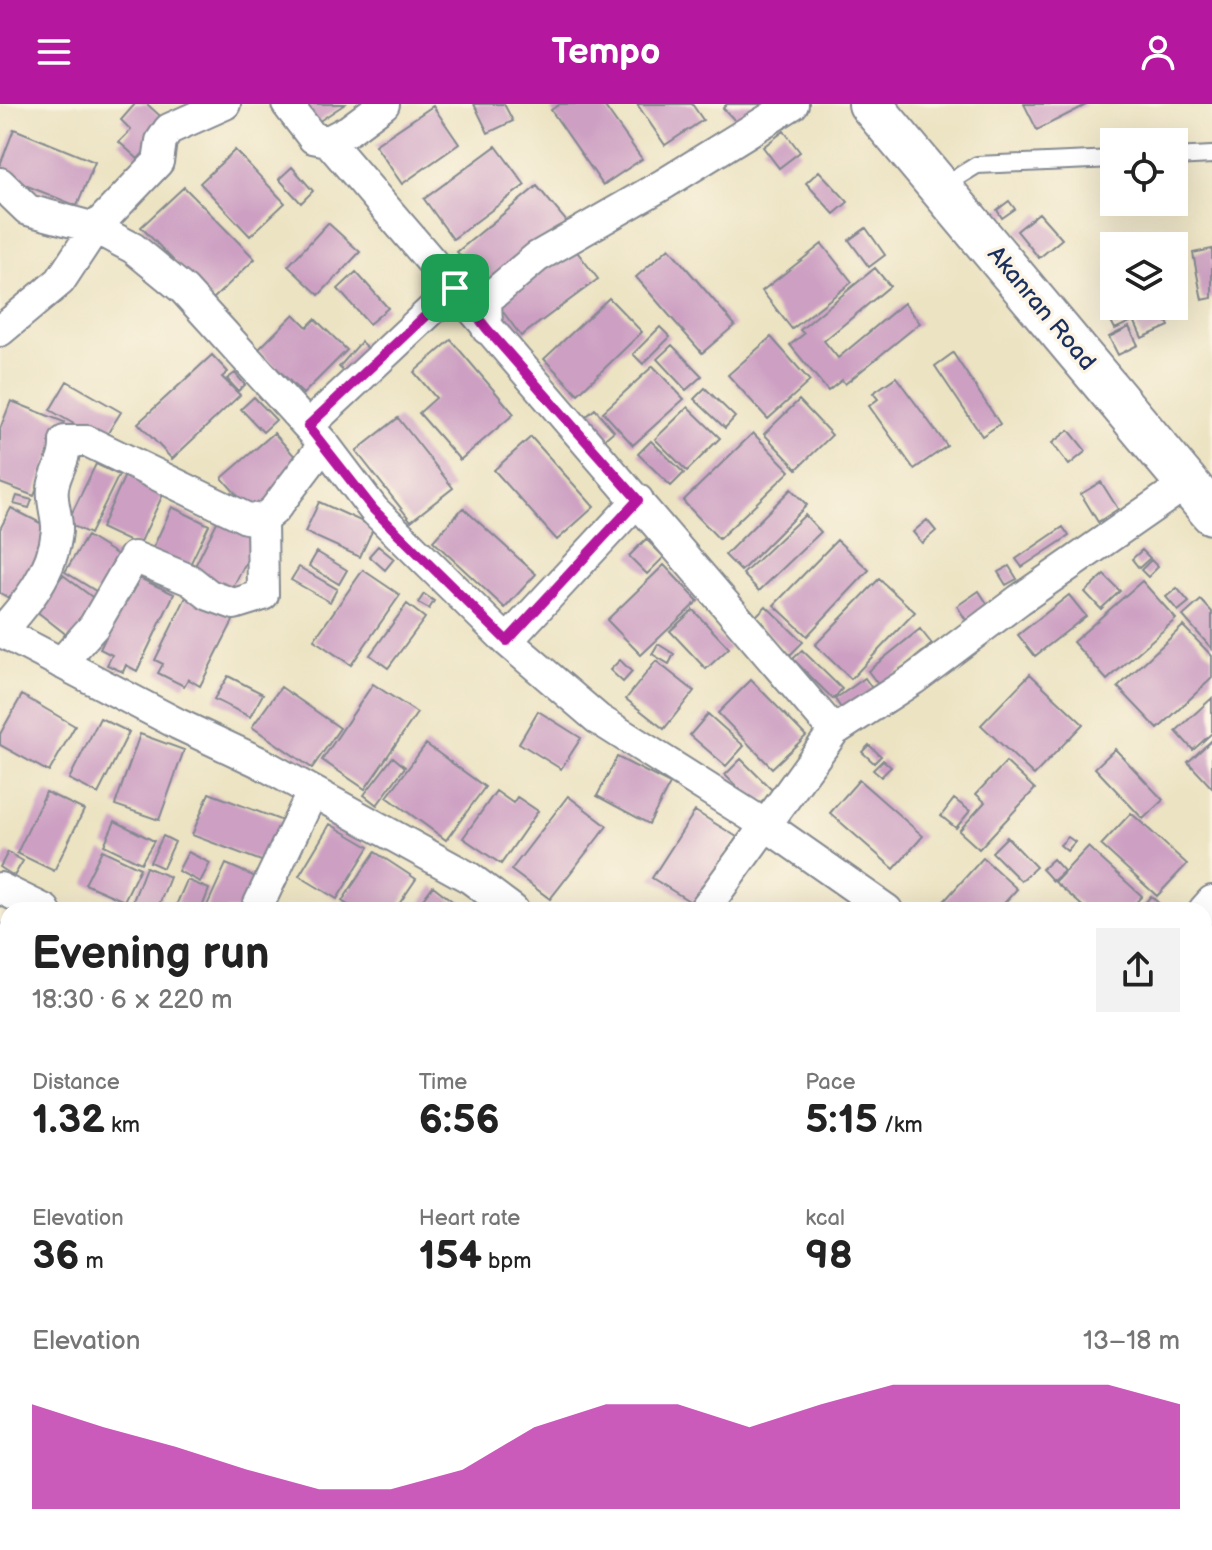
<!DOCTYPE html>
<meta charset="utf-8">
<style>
:root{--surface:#fff;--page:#f2f2f2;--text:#222;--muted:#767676;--accent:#b5179e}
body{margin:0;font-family:"Balsamiq Sans",sans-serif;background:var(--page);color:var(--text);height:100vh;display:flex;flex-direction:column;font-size:30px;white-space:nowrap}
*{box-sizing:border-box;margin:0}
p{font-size:26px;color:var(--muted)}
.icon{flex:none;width:44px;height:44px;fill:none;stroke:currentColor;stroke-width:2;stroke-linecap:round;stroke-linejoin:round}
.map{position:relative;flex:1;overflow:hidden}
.panel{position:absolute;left:0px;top:798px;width:1212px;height:648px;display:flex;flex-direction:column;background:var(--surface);border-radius:24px 24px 0 0;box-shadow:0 8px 32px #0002}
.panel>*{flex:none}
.tools{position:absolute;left:1100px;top:24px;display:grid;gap:16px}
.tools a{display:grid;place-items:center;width:88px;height:88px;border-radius:0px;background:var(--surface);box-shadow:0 8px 32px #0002;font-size:40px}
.pin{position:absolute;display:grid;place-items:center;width:68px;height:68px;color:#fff;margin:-34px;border-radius:16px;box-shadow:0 4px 12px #0006}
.round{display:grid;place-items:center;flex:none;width:84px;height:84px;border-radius:0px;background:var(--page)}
.summary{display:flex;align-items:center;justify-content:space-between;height:136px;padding:0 32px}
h1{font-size:44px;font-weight:800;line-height:60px}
.figures{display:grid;grid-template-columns:repeat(3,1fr);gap:12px;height:136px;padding:8px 32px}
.figures div{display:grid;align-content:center}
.figures b{font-size:40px;font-weight:800}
.figures small{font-size:22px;font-weight:400}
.figures p{font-size:22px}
.chart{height:224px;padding:16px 32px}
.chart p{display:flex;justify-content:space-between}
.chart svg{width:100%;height:144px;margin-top:8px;fill:var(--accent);opacity:.7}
header{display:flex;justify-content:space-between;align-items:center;height:104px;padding:0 32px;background:var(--accent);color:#fff;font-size:36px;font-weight:800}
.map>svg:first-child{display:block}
.building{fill:#cda0c3}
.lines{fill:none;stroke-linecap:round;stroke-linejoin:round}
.service-casing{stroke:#848990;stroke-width:20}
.minor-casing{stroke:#848990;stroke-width:34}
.secondary-casing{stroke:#848990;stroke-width:46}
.service{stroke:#fff;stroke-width:16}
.minor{stroke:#fff;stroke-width:30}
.secondary{stroke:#fff;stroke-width:42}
.route-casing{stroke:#fff;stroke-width:16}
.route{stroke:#b5179e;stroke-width:10}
.labels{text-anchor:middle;stroke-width:7;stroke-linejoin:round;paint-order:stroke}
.street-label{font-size:24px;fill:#1b2f5e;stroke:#fcf5e5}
</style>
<header><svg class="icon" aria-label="menu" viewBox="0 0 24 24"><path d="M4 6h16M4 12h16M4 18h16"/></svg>Tempo<svg class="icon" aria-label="person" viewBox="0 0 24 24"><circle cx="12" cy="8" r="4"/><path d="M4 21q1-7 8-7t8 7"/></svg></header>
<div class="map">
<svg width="1212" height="1446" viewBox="0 0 1212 1446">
<rect width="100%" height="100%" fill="#fcf5e5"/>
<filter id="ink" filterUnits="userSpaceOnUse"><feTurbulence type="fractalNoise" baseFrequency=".0125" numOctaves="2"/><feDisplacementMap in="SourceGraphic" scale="16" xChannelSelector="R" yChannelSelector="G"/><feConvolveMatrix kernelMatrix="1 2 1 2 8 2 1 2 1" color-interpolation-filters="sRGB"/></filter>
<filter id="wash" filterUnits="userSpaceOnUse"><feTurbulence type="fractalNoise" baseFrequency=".006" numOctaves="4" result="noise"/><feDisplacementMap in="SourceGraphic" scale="32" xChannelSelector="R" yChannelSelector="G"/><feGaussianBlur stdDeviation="1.8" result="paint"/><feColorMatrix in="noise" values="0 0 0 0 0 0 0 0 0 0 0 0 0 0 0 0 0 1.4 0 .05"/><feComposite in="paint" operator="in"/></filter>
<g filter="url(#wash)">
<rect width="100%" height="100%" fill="#ece3c2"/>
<g id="blocks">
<!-- building -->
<path class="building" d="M135 0H147L169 20 138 55 119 38 131 26 121 16Z
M296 0H345L312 22Z
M474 0H504L513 17 488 29Z
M560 0H603L642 55 603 81 551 6Z
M637 0H692L703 16 665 41Z
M727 0H765L741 23 723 4Z
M1024 0H1088L1037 26Z
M433 2 459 40 402 80 375 41Z
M14 25 95 58 77 102 0 71V61Z
M784 27 800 48 779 64 763 43Z
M496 42 525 81 453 135 424 95Z
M235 46 285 99 250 132 200 79Z
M292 63 313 87 301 99 279 75Z
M819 67 848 98 834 110 806 79Z
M537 82 568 119 488 185 457 148Z
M184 83 255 155 212 196 141 123Z
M1009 97 1015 105 1002 114 997 106Z
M1039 109 1062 135 1039 154 1017 127Z
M328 119 360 148 319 191 288 162Z
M866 124 885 151 869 163 849 136Z
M571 140 598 175 521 232 495 197Z
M822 140 852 178 792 225 762 187Z
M669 144 735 221 702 249 636 173Z
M1212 145V194L1202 196 1193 149Z
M875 164 890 182 824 237 838 254 904 199 920 219 845 280 842 276 828 287 790 241 804 230 800 226Z
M356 168 388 204 369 220 338 185Z
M609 194 642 228 578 290 544 255Z
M1138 202H1159L1169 222 1142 234 1134 216 1115 225 1110 215Z
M294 210 307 223 315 215 347 246 303 290 258 246Z
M660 223 670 233 643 260 633 250Z
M1129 223 1138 241 1118 251 1109 233Z
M771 233 810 277 768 315 728 271Z
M451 236 514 310 460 356 419 309 436 294 414 268Z
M361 238 375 251 353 276 339 263Z
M672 241 702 272 686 286 657 255Z
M953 249 1000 320 982 332 935 262Z
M212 251 228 268 222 273 240 291 172 355 138 319Z
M653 262 684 295 633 341 603 308Z
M235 269 245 281 238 287 227 275Z
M896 273 947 342 914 365 869 302 878 295 873 289Z
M67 277 121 308 103 337 50 306Z
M705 284 735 313 725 324 694 295Z
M254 293 276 316 263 328 241 305Z
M799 296 832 331 797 365 764 330Z
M11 297 64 318 34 392 0 379V325Z
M688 303 720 334 687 367 655 335Z
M595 305 614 327 600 339 581 317Z
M398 314 453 384 411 417 356 347Z
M1069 326 1086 347 1069 361 1052 339Z
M274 329 305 364 253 409 222 374Z
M753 329 790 367 719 435 683 397Z
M531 333 594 403 557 436 494 366Z
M651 337 684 369 671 382 638 350Z
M96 360 119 371 90 430 67 419Z
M126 369 165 386 139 442 101 424Z
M1101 378 1118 405 1098 418 1081 390Z
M791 385 807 401 741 467 725 451Z
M17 392 32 396 29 404 14 400Z
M319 398 374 423 360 453 305 428Z
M172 403 209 421 188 465 151 448Z
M11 404 54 426 16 498 0 489V425Z
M463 404 536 470 505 504 433 437Z
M805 411 821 428 759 487 743 470Z
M220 412 260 431 230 489 191 470Z
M927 416 936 427 922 439 913 428Z
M1063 423 1069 432 1022 463 1016 455Z
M87 432 126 456 104 492 65 468Z
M646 435 664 453 647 470 629 452Z
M837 436 869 466 807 532 774 501Z
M378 442 394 455 385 466 369 452Z
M1142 446 1150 454 1139 464 1132 455Z
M317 448 347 466 339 480 309 462Z
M1151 456 1158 463 1148 473 1141 466Z
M664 461 698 497 641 551 607 516Z
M1009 462 1017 475 1006 481 998 468Z
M299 463 337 485 330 498 291 476Z
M363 466 400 491 351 561 314 536Z
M63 471 100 499 72 535 35 506Z
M1104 471 1120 487 1101 505 1085 488Z
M135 472 174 490 137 567 126 561 123 568 107 561 112 551 100 545Z
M879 475 915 508 851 575 815 541Z
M1142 477 1176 515 1107 576 1073 538Z
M1177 484 1189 498 1178 507 1166 493Z
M979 487 988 501 966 516 957 502Z
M424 490 434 497 429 505 418 499Z
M187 491 234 515 200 582 188 575 184 582 158 569 163 560 155 556Z
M1069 491 1086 512 1035 552 1018 531Z
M1201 496 1212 508V545L1183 512Z
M407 500 425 514 388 564 370 551Z
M766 502 803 538 790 551 754 514Z
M693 506 729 544 706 565 670 527Z
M1183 522 1212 552V574L1158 625 1118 583Z
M920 525 932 540 880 583 868 567Z
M658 540 674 550 669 560 652 550Z
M802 546 842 585 833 595 793 555Z
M620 556 632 568 623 578 610 566Z
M656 557 694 587 664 625 626 595Z
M1030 570 1083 620 1034 671 981 621Z
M228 572 263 590 250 613 214 595Z
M865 574 873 586 843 607 835 595Z
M751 576 806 632 772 664 718 609Z
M373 580 417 609 365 685 322 656Z
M281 583 340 624 312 664 252 623Z
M22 591 75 622 49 668 0 641V630Z
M1212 594V629L1193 646 1176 627Z
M538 607 581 634 561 665 519 639Z
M708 610 744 642 726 662 690 631Z
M100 614 129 628 98 690 69 675Z
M140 630 184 646 159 716 115 701Z
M1212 636V684L1188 658Z
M426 640 485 683 446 736 387 693Z
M869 641 881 652 874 659 862 648Z
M1115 645 1163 696 1143 715 1095 664Z
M393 653 405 663 377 701 364 691Z
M617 653 670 680 649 720 597 692Z
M741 655 773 687 757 703 725 671Z
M883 656 891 663 881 673 873 666Z
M1006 658 1035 685 979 745 959 727 985 698 976 690Z
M859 676 923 732 894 765 830 709Z
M496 687 513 699 517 693 538 707 501 760 463 734Z
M46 688 84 706 54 767 17 749Z
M209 689 288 719 272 761 192 731Z
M568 692 607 722 550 795 511 766Z
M954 695 970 707 956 724 941 712Z
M695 707 737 733 694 800 652 774Z
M1131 709 1187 760 1157 792 1101 741Z
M115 717 154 737 141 759 104 741Z
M330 720 369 743 337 795 299 772Z
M163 732 175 738 163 764 150 758Z
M1007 733 1036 763 1021 777 992 748Z
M1068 733 1075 738 1067 747 1060 741Z
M1088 743 1142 792 1129 806H1087L1055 778Z
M102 746 140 764 124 797 85 780Z
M8 748 23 757 14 772 0 763Z
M188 748 210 759 200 778 178 767Z
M375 748 416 775 395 806H355L342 797Z
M983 754 1017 785 998 806H936Z
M1053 755 1064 767 1053 777 1042 765Z
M226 760 265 777 252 806H205Z
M146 763 170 773 157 806 133 797Z
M187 776 209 785 201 806H174Z
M433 782 460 803 458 806H415Z
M1151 792 1166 806H1139Z
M0 819 8 822V875L0 872Z
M1204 832 1212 839V910L1204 904Z
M0 918 8 928V934L0 941Z
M1204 928 1212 935V960L1204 970Z
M8 941V981L0 987V947Z
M1212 1029V1084L1204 1075V1036Z
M1204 1107 1212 1114V1196L1204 1189Z
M1210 1334 1212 1337V1409L1204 1415V1338Z
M0 1377 8 1390V1399L0 1404Z
M1212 1415V1446L1204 1434V1420Z
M8 1427V1438H51L56 1446H0V1432Z
M158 1438H225L216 1446H150Z
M304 1438H337L343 1446H294Z
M352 1438H381L391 1446H358L351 1440Z
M508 1438H569L579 1446H546L539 1439 534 1446H501Z
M625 1438H670L682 1446H619Z
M790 1438H846L842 1446H797L788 1442Z
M856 1438H888L906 1446H852Z
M946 1438H1000L998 1446H944Z
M1038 1438H1074L1095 1446H1035Z
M1143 1438H1152L1160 1444 1158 1446H1137Z
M1179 1438H1197L1205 1446H1186Z"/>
</g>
</g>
<g filter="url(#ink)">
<use href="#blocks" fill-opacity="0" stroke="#848990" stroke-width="2"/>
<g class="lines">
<defs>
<path id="service" d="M1174 53 1212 51
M941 83 977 61 1114 55"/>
<path id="minor" d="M287 0 313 34 328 37 349 26 384 0
M328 37 834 627
M0 79 28 106 95 124 133 144 184 186 324 340 374 406 507 537 598 615 767 722 887 806
M487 225 486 196 537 153 664 80 793 0
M0 227 60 177 95 124 158 58 161 37 169 25 225 0
M308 322 455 184
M0 527 178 620 259 658 470 774 513 806
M1 528C27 499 53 468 57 427 58 413 51 398 53 384 55 367 66 358 65 337H87L246 414 262 416
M507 537 638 396
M61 559 94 522 134 453 190 476 209 491 234 500 263 491 262 416 274 406 324 340
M0 784 45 806
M256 806 312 689
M704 806 834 627 914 575 1019 496 1187 379
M1204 806 1212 797
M0 1015 8 1006
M1204 1086 1212 1094
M1204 1273 1212 1263
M0 1313 8 1322
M103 1438 109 1446
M478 1438 486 1446
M712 1438 726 1446
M253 1446 261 1438
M431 1446 434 1438
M1015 1446 1019 1438
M1107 1446 1111 1438"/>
<path id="secondary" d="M870 0 1212 409"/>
</defs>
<!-- service casing -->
<use href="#service" class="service-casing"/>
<!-- minor casing -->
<use href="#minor" class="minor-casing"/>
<!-- secondary casing -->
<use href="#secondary" class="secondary-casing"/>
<!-- service -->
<use href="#service" class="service"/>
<!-- minor -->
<use href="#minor" class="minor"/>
<!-- secondary -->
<use href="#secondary" class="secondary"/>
</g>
</g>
<g class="lines" filter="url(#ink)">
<defs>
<path id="route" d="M455 184 487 225 638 396 507 537 374 406 308 322Z"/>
</defs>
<!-- route casing -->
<use href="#route" class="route-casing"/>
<!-- route -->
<use href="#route" class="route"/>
</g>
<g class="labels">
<!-- street labels -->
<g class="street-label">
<text transform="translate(1042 204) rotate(50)" y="8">Akanran Road</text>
</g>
</g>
</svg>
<div class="tools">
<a><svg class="icon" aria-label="locate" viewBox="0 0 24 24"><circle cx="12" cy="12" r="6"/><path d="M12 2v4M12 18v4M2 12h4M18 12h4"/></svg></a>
<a><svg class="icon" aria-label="layers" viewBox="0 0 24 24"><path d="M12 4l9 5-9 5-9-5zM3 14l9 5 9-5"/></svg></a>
</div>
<div class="pin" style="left:455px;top:184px;background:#1e9e55"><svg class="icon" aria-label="arrive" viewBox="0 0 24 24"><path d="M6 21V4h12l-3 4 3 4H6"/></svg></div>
<section class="panel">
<div class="summary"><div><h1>Evening run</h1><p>18:30 · 6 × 220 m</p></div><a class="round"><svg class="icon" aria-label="share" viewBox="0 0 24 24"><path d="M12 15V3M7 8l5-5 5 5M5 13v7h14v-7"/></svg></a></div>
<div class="figures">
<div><p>Distance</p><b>1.32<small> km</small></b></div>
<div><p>Time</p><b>6:56</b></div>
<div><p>Pace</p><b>5:15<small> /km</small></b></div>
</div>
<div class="figures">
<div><p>Elevation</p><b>36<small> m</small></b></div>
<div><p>Heart rate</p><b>154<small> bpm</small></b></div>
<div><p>kcal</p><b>98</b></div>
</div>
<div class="chart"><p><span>Elevation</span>13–18 m</p>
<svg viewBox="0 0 160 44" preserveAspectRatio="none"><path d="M0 44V12L10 19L20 25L30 32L40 38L50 38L60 32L70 19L80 12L90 12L100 19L110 12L120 6L130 6L140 6L150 6L160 12V44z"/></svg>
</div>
</section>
</div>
